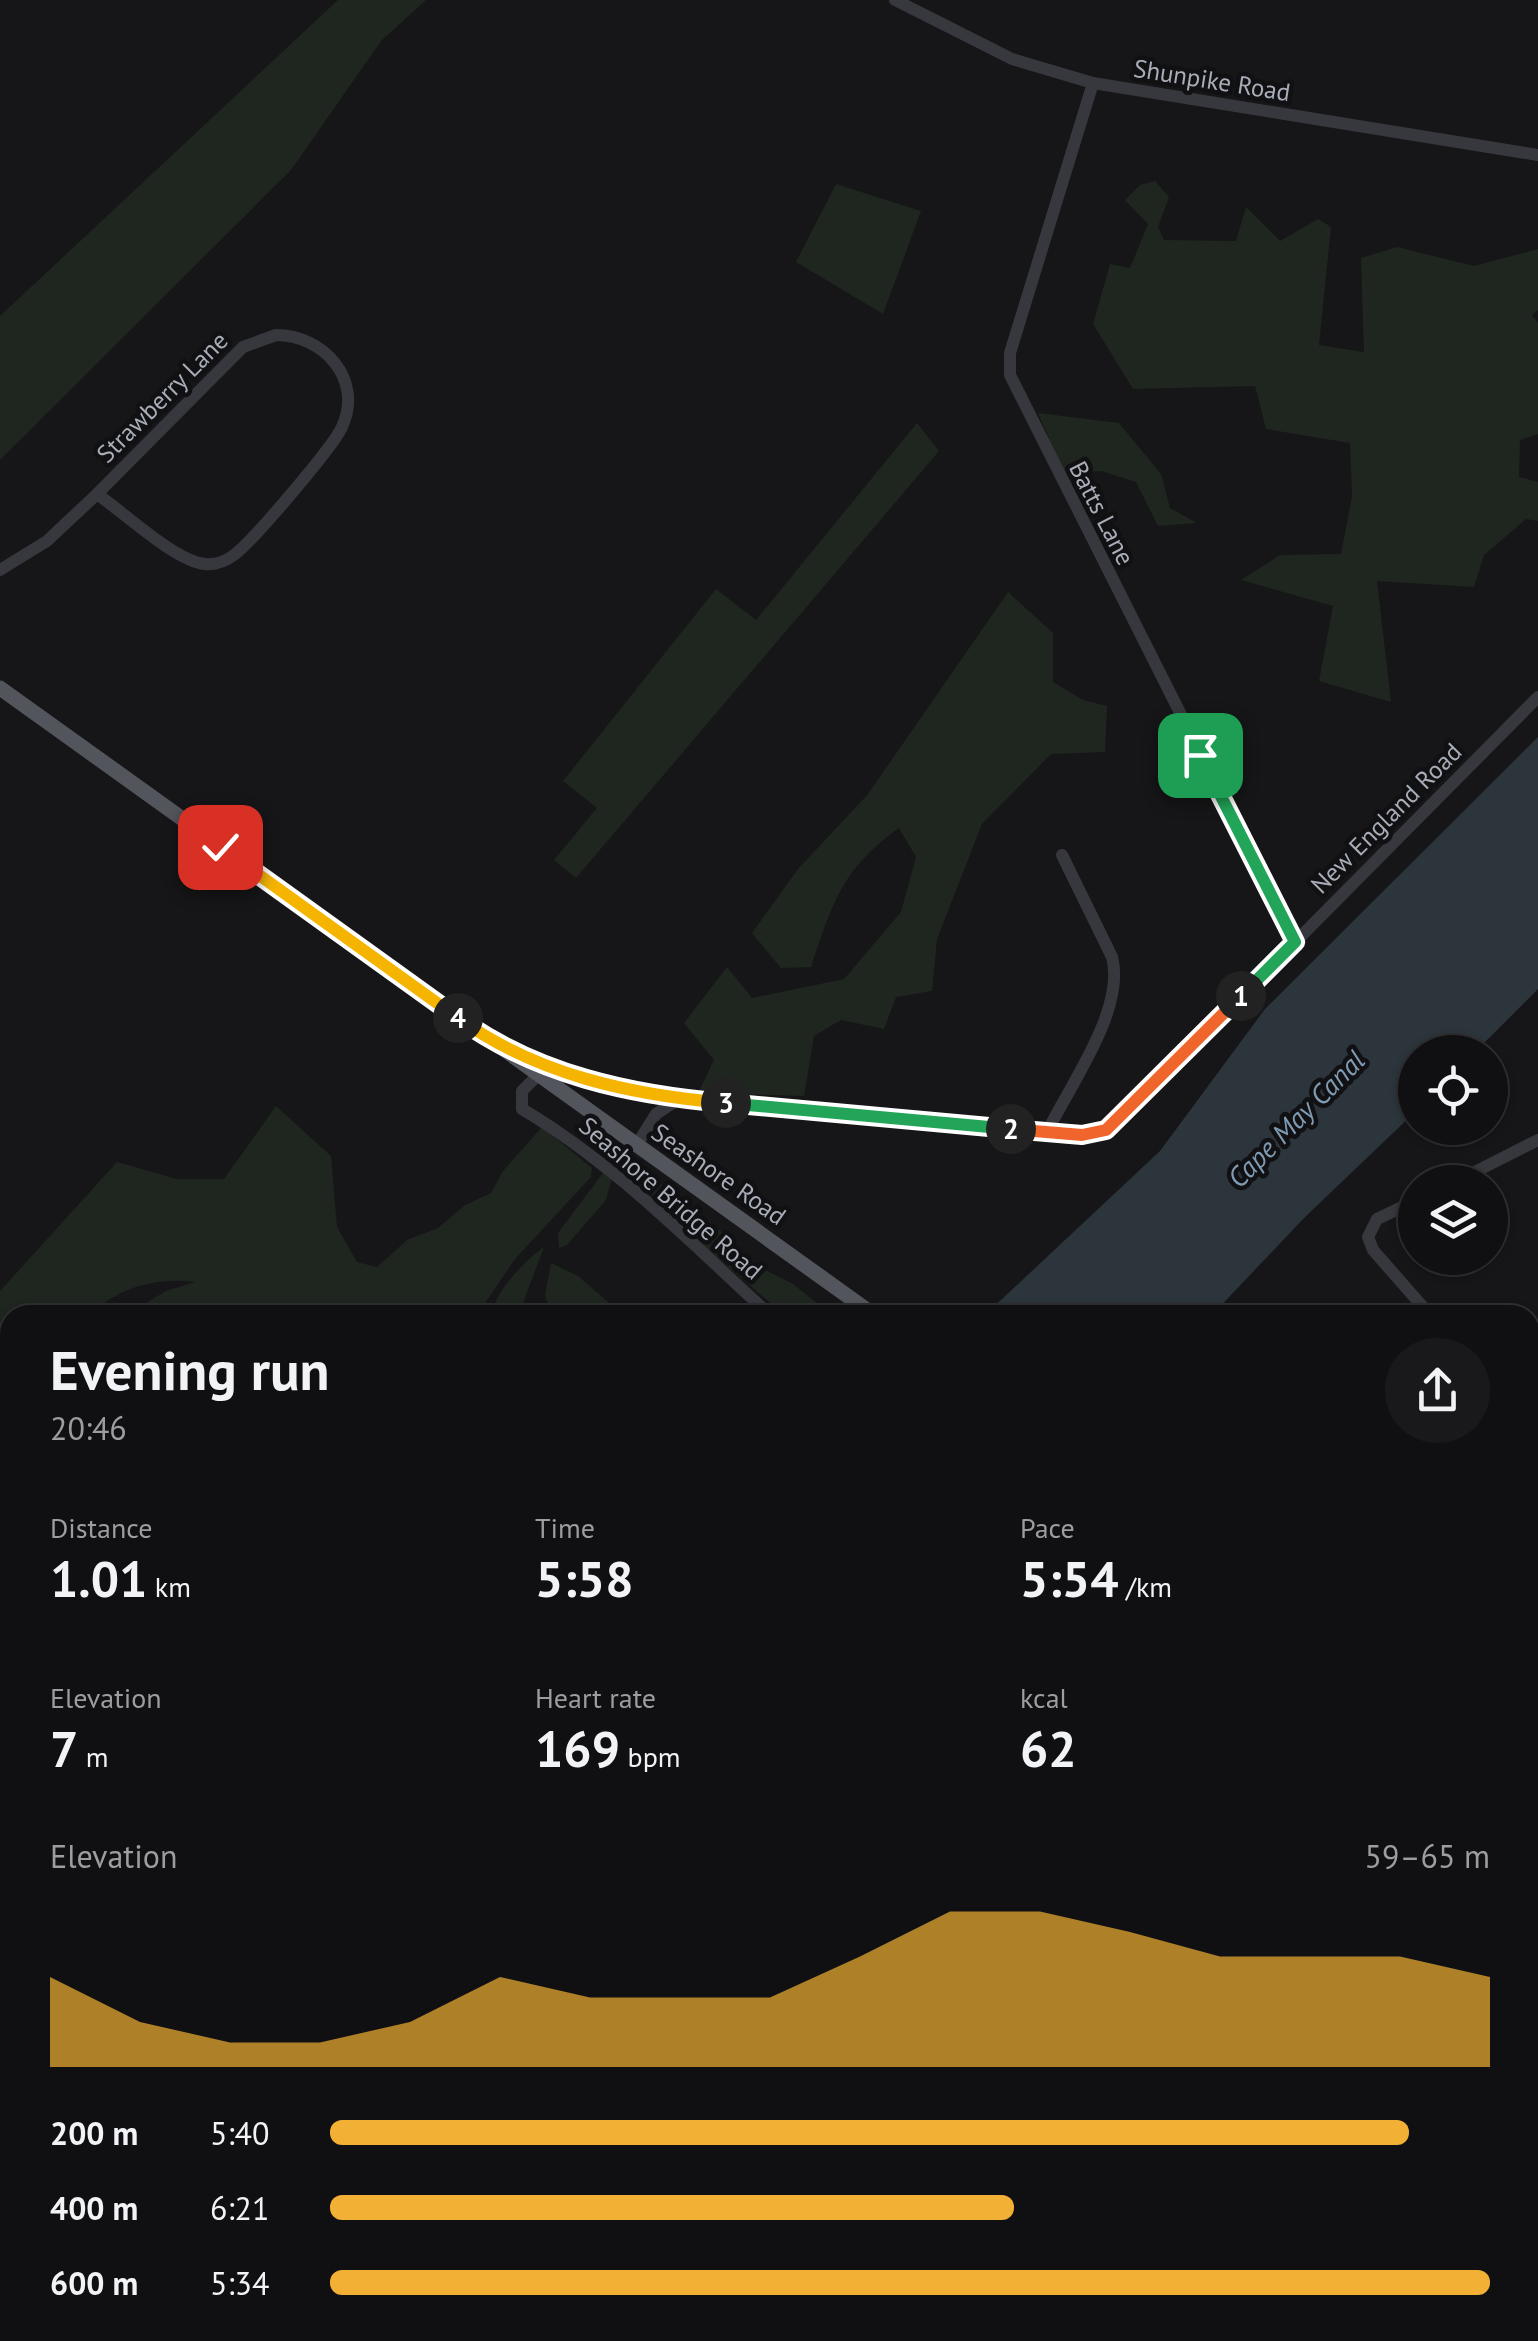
<!DOCTYPE html>
<meta charset="utf-8">
<style>
:root{--surface:#101012;--page:#19191b;--text:#f1f3f6;--muted:#9c9d9f;--line:#303032;--accent:#f2b134}
body{margin:0;font-family:"PT Sans",sans-serif;background:var(--page);color:var(--text);height:100vh;display:flex;flex-direction:column;font-size:38px;white-space:nowrap}
*{box-sizing:border-box;margin:0}
p{font-size:32px;color:var(--muted)}
.icon{flex:none;width:55px;height:55px;fill:none;stroke:currentColor;stroke-width:2;stroke-linecap:round;stroke-linejoin:round}
.map{position:relative;flex:1;overflow:hidden}
.details{position:absolute;left:0px;top:1305px;width:1540px;height:1038px;display:flex;flex-direction:column;background:var(--surface);border-radius:30px 30px 0 0;box-shadow:0 2px 8px #0004,0 0 0 2px var(--line)}
.details>*{flex:none}
.tools{position:absolute;left:1398px;top:1035px;display:grid;gap:20px}
.tools a{display:grid;place-items:center;width:110px;height:110px;border-radius:50%;background:var(--surface);box-shadow:0 2px 8px #0004,0 0 0 2px var(--line);font-size:50px}
.pin{position:absolute;display:grid;place-items:center;width:85px;height:85px;color:#fff;margin:-42px;border-radius:20px;box-shadow:0 5px 15px #0006}
.km{position:absolute;width:50px;height:50px;margin:-25px;border-radius:50%;background:#222;color:#fff;font-size:28px;line-height:50px;text-align:center}
.round{display:grid;place-items:center;flex:none;width:105px;height:105px;border-radius:52px;background:var(--page)}
.overview{display:flex;align-items:center;justify-content:space-between;height:170px;padding:0 50px}
h1{font-size:55px;font-weight:800;line-height:75px}
.stats{display:grid;grid-template-columns:repeat(3,1fr);gap:15px;height:170px;padding:10px 50px}
.stats div{display:grid;align-content:center}
.stats b{font-size:50px;font-weight:800}
.stats small{font-size:28px;font-weight:400}
.stats p{font-size:28px}
.chart{height:280px;padding:20px 50px}
.chart p{display:flex;justify-content:space-between}
.chart svg{width:100%;height:180px;margin-top:10px;fill:var(--accent);opacity:.7}
ul{padding:0 50px;list-style:none;font-size:32px}
li{display:grid;grid-template-columns:160px 120px 1fr;align-items:center;height:75px}
li i{height:25px;border-radius:12px;background:var(--accent)}
.map>svg:first-child{display:block}
.built{fill:#222225}
.green{fill:#1e261f}
.water{fill:#2c353c}
.lines{fill:none;stroke-linecap:round;stroke-linejoin:round}
.stream{stroke:#2c353c;stroke-width:2.5}
.minor{stroke:#37383d;stroke-width:12}
.major{stroke:#53555c;stroke-width:15}
.highway{stroke:#63666e;stroke-width:18}
.split-1-casing{stroke:#fff;stroke-width:20}
.split-2-casing{stroke:#fff;stroke-width:20}
.split-3-casing{stroke:#fff;stroke-width:20}
.split-4-casing{stroke:#fff;stroke-width:20}
.split-5-casing{stroke:#fff;stroke-width:20}
.split-1{stroke:#22a559;stroke-width:12}
.split-2{stroke:#f0652b;stroke-width:12}
.split-3{stroke:#22a559;stroke-width:12}
.split-4{stroke:#f5b400;stroke-width:12}
.split-5{stroke:#f5b400;stroke-width:12}
.labels{text-anchor:middle;stroke-width:9;stroke-linejoin:round;paint-order:stroke}
.street-label{font-size:25px;fill:#a8adb8;stroke:#111113}
.water-label{font-size:28px;font-style:italic;fill:#7f9bb3;stroke:#111113}
</style>
<div class="map">
<svg width="1538" height="2341" viewBox="0 0 1538 2341">
<rect width="100%" height="100%" fill="#161618"/>
<!-- built -->
<path class="built" d="M1538 1749V1955L1530 1947V1756Z"/>
<!-- green -->
<path class="green" d="M338 0H426L381 41 291 170 0 460V316Z
M1155 181 1169 197 1158 227 1164 240 1236 241 1246 207 1280 241 1318 219 1331 227 1319 345 1364 352 1361 258 1397 247 1474 266 1538 249V310L1532 315 1538 323V434L1520 440 1519 477 1538 482V521L1526 519 1484 555 1474 587 1377 581 1391 702 1319 681 1333 606 1241 580 1280 555 1341 554 1352 497 1350 443 1266 429 1255 386 1133 389 1093 324 1110 264 1130 268 1148 224 1125 200 1140 185Z
M836 184 921 211 883 314 796 262Z
M1038 413 1119 423 1161 474 1170 508 1197 523 1158 526 1136 482 1101 471 1064 473Z
M917 423 939 451 576 878 554 860 597 808 563 781 716 589 756 620Z
M1008 592 1053 633V682L1083 700 1107 706 1105 752 1051 754 982 824 937 939 932 991 896 997 884 1029 841 1020 814 1036 804 1096 698 1093 714 1060 684 1023 727 967 752 998 844 979 901 912 916 857 899 828C842 869 833 902 811 967L781 968 752 933 798 869 868 794Z
M276 1106 331 1156 337 1227 357 1262 377 1267 407 1240 438 1228 465 1205 491 1193 503 1171 542 1127 592 1168 591 1177 515 1259 477 1315H126L166 1291 195 1282C158 1277 118 1287 90 1315H10V1376L0 1381V1291L117 1162 177 1179H224Z
M623 1154 708 1220 763 1269 793 1284 832 1315H784C751 1285 631 1189 623 1154Z
M603 1173 612 1178 606 1200 567 1245 559 1248 558 1233Z
M544 1247 519 1314 491 1315C496 1291 524 1261 544 1247Z
M551 1263 578 1276 623 1315H551L545 1295Z
M0 1446 10 1447V2220L0 2227Z
M1530 1947 1538 1955V2204L1530 2211Z
M238 2332 437 2333 429 2341H227Z"/>
<!-- water -->
<path class="water" d="M1538 737V989L1475 1052H1415V1112L1305 1217 1212 1315H985L1160 1151 1265 1009Z
M10 2243V2332L246 2333 238 2341H0V2251Z"/>
<g class="lines">
<!-- stream -->
<path class="stream" d="M298 2332 299 2341"/>
<!-- minor -->
<path class="minor" d="M895 0 1012 59 1093 83 1538 155
M1093 83 1010 353V375L1295 941
M276 335C323 335 364 379 342 427 333 447 252 542 234 555 226 561 216 565 205 564 175 561 123 512 97 494L243 347Z
M0 570 47 541 97 494
M514 1053 598 1083 677 1100 1094 1133 1122 1117 1538 697
M537 1076 522 1091V1109C615 1164 690 1242 770 1315
M1047 1132C1070 1085 1126 1009 1112 957L1062 855
M636 1146 656 1114 677 1100
M1455 1182 1538 1140
M1415 1201 1377 1219 1368 1237 1373 1250 1430 1315
M1530 1428 1538 1437
M1042 2332 1049 2341
M1183 2332 1191 2341
M1339 2332 1344 2341
M504 2341 513 2332
M650 2341 659 2332
M809 2341 818 2332"/>
<!-- major -->
<path class="major" d="M0 688 874 1315
M1530 1647 1538 1649"/>
<!-- highway -->
<path class="highway" d="M1533 2341 1538 2337"/>
</g>
<g class="lines">
<defs>
<path id="split-1" d="M1200 755 1295 942 1241 996"/>
<path id="split-2" d="M1011 1129 1082 1135 1106 1130 1241 996"/>
<path id="split-3" d="M726 1103 1011 1129"/>
<path id="split-4" d="M458 1018C537 1075 631 1095 726 1103"/>
<path id="split-5" d="M220 847 458 1018"/>
</defs>
<!-- split-1 casing -->
<use href="#split-1" class="split-1-casing"/>
<!-- split-2 casing -->
<use href="#split-2" class="split-2-casing"/>
<!-- split-3 casing -->
<use href="#split-3" class="split-3-casing"/>
<!-- split-4 casing -->
<use href="#split-4" class="split-4-casing"/>
<!-- split-5 casing -->
<use href="#split-5" class="split-5-casing"/>
<!-- split-1 -->
<use href="#split-1" class="split-1"/>
<!-- split-2 -->
<use href="#split-2" class="split-2"/>
<!-- split-3 -->
<use href="#split-3" class="split-3"/>
<!-- split-4 -->
<use href="#split-4" class="split-4"/>
<!-- split-5 -->
<use href="#split-5" class="split-5"/>
</g>
<g class="labels">
<!-- street labels -->
<g class="street-label">
<text transform="translate(1212 80) rotate(9)" y="9">Shunpike Road</text>
<text transform="translate(162 397) rotate(-45)" y="9">Strawberry Lane</text>
<text transform="translate(1102 513) rotate(63)" y="9">Batts Lane</text>
<text transform="translate(1386 818) rotate(-45)" y="9">New England Road</text>
<text transform="translate(719 1174) rotate(35)" y="9">Seashore Road</text>
<text transform="translate(671 1198) rotate(41)" y="9">Seashore Bridge Road</text>
</g>
<!-- water labels -->
<g class="water-label">
<text transform="translate(1296 1119) rotate(-45)" y="10">Cape May Canal</text>
</g>
</g>
</svg>
<div class="tools">
<a><svg class="icon" aria-label="locate" viewBox="0 0 24 24"><circle cx="12" cy="12" r="6"/><path d="M12 2v4M12 18v4M2 12h4M18 12h4"/></svg></a>
<a><svg class="icon" aria-label="layers" viewBox="0 0 24 24"><path d="M12 4l9 5-9 5-9-5zM3 14l9 5 9-5"/></svg></a>
</div>
<div class="pin" style="left:1200px;top:755px;background:#1e9e55"><svg class="icon" aria-label="arrive" viewBox="0 0 24 24"><path d="M6 21V4h12l-3 4 3 4H6"/></svg></div>
<div class="pin" style="left:220px;top:847px;background:#d93025"><svg class="icon" aria-label="check" viewBox="0 0 24 24"><path d="M5 12l5 5 9-10"/></svg></div>
<b class="km" style="left:1241px;top:996px">1</b>
<b class="km" style="left:1011px;top:1129px">2</b>
<b class="km" style="left:726px;top:1103px">3</b>
<b class="km" style="left:458px;top:1018px">4</b>
<section class="details">
<div class="overview"><div><h1>Evening run</h1><p>20:46</p></div><a class="round"><svg class="icon" aria-label="share" viewBox="0 0 24 24"><path d="M12 15V3M7 8l5-5 5 5M5 13v7h14v-7"/></svg></a></div>
<div class="stats">
<div><p>Distance</p><b>1.01<small> km</small></b></div>
<div><p>Time</p><b>5:58</b></div>
<div><p>Pace</p><b>5:54<small> /km</small></b></div>
</div>
<div class="stats">
<div><p>Elevation</p><b>7<small> m</small></b></div>
<div><p>Heart rate</p><b>169<small> bpm</small></b></div>
<div><p>kcal</p><b>62</b></div>
</div>
<div class="chart"><p><span>Elevation</span>59–65 m</p>
<svg viewBox="0 0 160 44" preserveAspectRatio="none"><path d="M0 44V22L10 33L20 38L30 38L40 33L50 22L60 27L70 27L80 27L90 17L100 6L110 6L120 11L130 17L140 17L150 17L160 22V44z"/></svg>
</div>
<ul>
<li><b>200 m</b>5:40<i style="width:93%"></i></li>
<li><b>400 m</b>6:21<i style="width:59%"></i></li>
<li><b>600 m</b>5:34<i style="width:100%"></i></li>
</ul>
</section>
</div>
